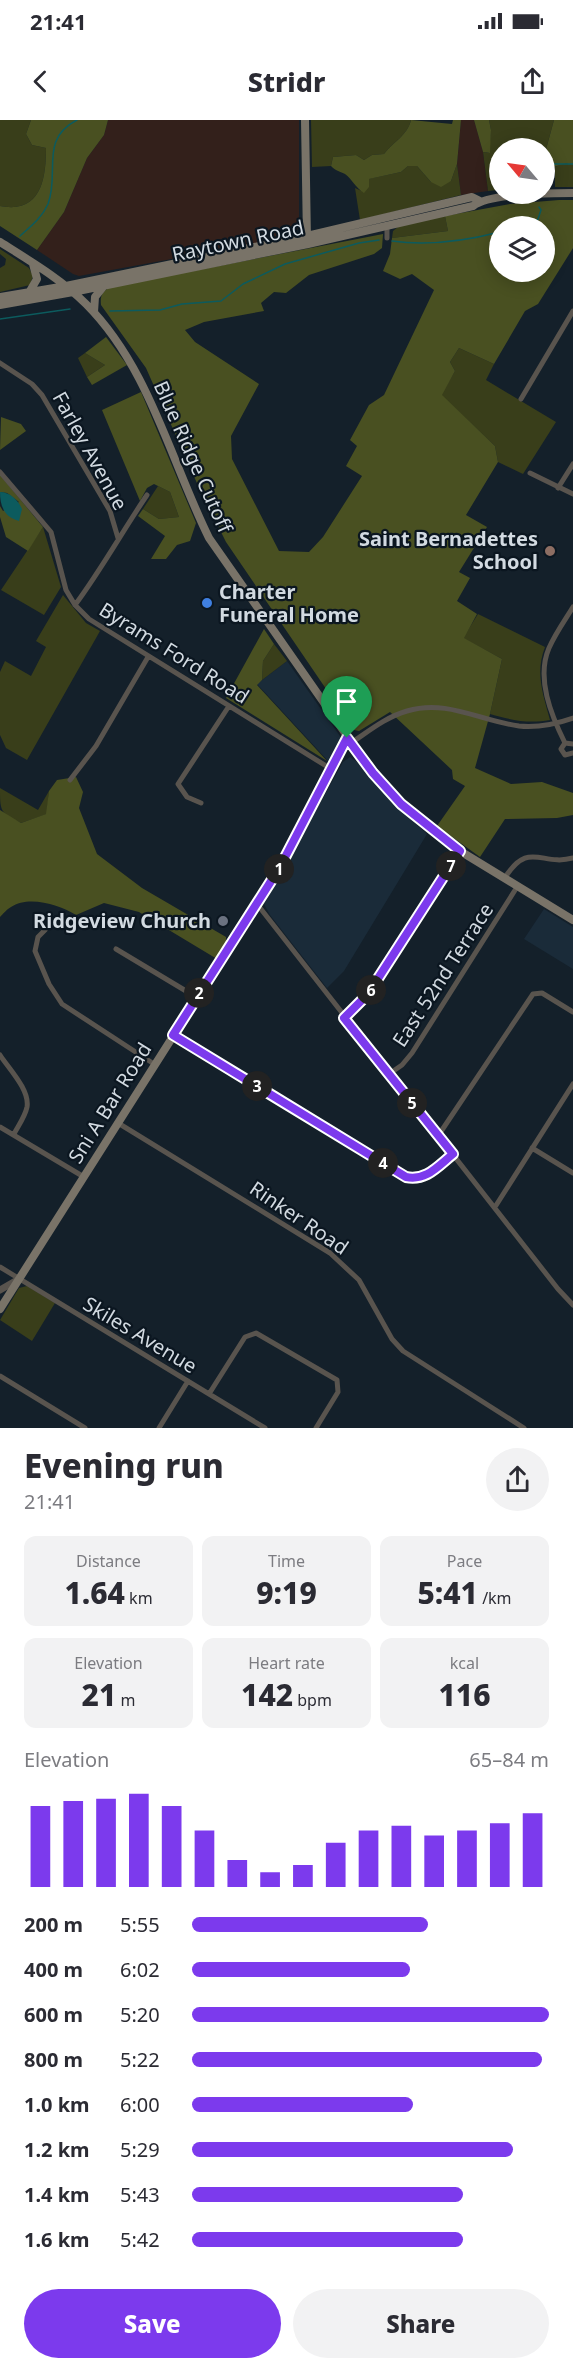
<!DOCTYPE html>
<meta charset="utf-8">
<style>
:root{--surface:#fff;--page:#f2f2f3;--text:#2b2b33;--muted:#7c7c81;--accent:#7c3aed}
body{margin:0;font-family:"Noto Sans",sans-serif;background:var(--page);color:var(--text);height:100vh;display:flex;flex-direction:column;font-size:22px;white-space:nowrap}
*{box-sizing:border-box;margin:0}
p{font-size:20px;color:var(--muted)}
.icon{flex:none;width:33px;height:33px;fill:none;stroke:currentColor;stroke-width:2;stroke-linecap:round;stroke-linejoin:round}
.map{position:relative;height:1308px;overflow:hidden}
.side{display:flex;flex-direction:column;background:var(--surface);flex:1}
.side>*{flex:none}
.needle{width:39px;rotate:299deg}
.buttons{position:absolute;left:489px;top:18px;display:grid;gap:12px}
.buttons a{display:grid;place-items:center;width:66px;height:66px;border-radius:50%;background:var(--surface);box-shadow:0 3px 15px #0003;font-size:30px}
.pin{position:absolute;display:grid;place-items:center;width:51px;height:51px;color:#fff;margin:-62px -26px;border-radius:50% 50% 50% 0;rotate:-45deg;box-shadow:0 0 6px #0007}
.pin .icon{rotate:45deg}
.km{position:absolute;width:30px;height:30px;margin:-15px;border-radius:50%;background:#222;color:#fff;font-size:16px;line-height:30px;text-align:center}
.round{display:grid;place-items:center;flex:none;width:63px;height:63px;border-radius:32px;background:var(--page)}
.head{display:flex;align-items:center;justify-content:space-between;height:102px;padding:0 24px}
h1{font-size:33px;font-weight:800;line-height:45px}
.figures{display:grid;grid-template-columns:repeat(3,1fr);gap:9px;height:102px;padding:6px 24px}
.figures div{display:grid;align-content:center;border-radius:12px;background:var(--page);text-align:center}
.figures b{font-size:30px;font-weight:800}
.figures small{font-size:16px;font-weight:400}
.figures p{font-size:16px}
.chart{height:168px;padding:12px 24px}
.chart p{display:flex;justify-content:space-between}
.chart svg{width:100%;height:108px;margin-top:6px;stroke:var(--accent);stroke-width:6}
.button{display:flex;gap:12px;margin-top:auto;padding:12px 24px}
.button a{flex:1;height:69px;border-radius:36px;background:var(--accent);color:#fff;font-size:24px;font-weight:800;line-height:69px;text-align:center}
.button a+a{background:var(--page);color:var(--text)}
ul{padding:0 24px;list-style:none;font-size:20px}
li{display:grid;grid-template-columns:96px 72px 1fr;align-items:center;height:45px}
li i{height:15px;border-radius:8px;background:var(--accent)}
.status{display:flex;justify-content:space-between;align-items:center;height:42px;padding:0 30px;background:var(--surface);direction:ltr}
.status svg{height:16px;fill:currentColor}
header{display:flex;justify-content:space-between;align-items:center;height:78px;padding:0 24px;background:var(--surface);font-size:27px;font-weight:800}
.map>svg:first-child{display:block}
.built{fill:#1a2b39}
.industrial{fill:#33201b}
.green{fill:#393e1a}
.forest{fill:#495021;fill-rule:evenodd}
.water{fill:#0c5b5e}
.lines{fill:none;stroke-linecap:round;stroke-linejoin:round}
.stream{stroke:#0c5b5e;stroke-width:1.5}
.minor{stroke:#59544e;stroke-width:5}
.tertiary{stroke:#59544e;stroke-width:7}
.secondary{stroke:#797368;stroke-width:8}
.route-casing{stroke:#fff;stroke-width:12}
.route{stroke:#7c3aed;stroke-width:8}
.education-dot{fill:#8d6e63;stroke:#0b1620;stroke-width:2}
.shop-dot{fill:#3f7fe0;stroke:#0b1620;stroke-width:2}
.worship-dot{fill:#6b7280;stroke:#0b1620;stroke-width:2}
.labels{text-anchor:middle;stroke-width:4.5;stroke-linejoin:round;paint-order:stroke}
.street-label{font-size:20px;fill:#d2dae1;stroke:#0b1620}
.poi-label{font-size:20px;font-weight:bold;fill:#d2dae1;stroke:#0b1620;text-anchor:end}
</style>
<div class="status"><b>21:41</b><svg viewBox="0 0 49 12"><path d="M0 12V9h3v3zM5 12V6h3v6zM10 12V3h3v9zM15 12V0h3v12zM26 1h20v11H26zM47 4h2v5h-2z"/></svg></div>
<header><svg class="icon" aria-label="back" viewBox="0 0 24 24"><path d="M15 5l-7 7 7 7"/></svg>Stridr<svg class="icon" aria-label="share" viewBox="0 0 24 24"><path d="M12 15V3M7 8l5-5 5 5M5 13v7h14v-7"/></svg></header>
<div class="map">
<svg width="573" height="1308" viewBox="0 0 573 1308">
<rect width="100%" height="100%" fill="#14202a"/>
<!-- built -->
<path class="built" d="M287 541 340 616 341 620 330 643 257 564Z
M350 637 357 642 389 680 427 714 344 851 327 868 270 795 264 784 343 642Z
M544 789 573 807V849L524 819Z"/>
<!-- industrial -->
<path class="industrial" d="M108 0H299V106L296 112 292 117 79 156 73 154 37 130 64 92 87 38 104 15Z
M461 0H474L483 32 488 71 461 75 457 44Z"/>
<!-- green -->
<path class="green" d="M0 0H31L26 14 32 25 46 28C46 59 41 94 0 86Z
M311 0H411C407 16 394 21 384 34L372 35 364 40 356 35 333 37 331 46 312 47Z
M489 0H554L545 33 544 28H500L499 70 488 71 483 32 489 33 491 10Z
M566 42 573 45V67H555V47Z
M457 44 461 75 360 100 355 68 364 72 368 59 401 52 408 46H417L431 62 451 61Z
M445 96 448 111 392 118 393 111 399 106Z
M0 129 29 148 33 156 30 165 0 172V148L5 145 6 139 0 134Z
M459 228 494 244 486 260 556 302 523 354 498 342 495 326 441 275 455 251 450 242Z
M85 233 105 245 87 257 78 238Z
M158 366 170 372 179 397 159 399 143 389Z
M43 407 61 467 44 495 1 470Z
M63 475 86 503 100 511 27 640 6 628 0 615V552L5 541 31 556 46 527 36 521Z
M478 494 545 527C535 553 543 574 550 600 528 604 511 600 490 594L502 539 463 518Z
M274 524 287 541 262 560 263 541Z
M0 668 38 690 49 671 47 694 21 703C0 692 0 692 0 668Z
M27 1166 55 1183 32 1221 0 1200 19 1168Z"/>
<!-- forest -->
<path class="forest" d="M31 0H108L104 15 87 38 64 92 37 130 0 106V86C41 94 46 59 46 28L32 25 26 14Z
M411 0 452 4 453 0H461L457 44 451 61 441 67 431 62 417 46H408L401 52 369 59V67L364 73C355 67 352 59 345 54 339 51 336 51 331 46L333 37 356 35 364 40 372 35 384 34C394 21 407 16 411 0Z
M474 0H489L491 10 490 33 483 32Z
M554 0H573V45L566 43 545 50V33Z
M559 80H573V128L538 184 525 191 494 244 459 228 450 242 455 251 442 275 495 326 498 342 466 395 487 407 459 452 470 458 457 481 477 494 464 518 502 539 490 594 475 648 511 664 542 662 573 673V695L557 698 505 699 480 737 437 706 465 666 453 659 452 650 390 592 359 611 354 610 226 422 200 370 146 248 101 185C100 176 102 172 110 167L383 114 382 128 374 134 309 155 286 173 274 172 261 183 264 191 204 202 185 210 195 222 259 264 231 316 232 339 279 431 309 432 323 417 362 356 346 346 357 326 350 320 369 285 384 275 434 170 412 154 400 159 383 151 390 134 392 118 448 111 445 96 510 84ZM500 106H544V152H500Z
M106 217 127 245 92 265 87 257 105 245 85 233Z
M141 272 196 403 190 421 177 425 166 439H151L165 416 138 396 143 389 159 399 179 397 170 372 154 364 147 368 140 381 102 290Z
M1 297 21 304 26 311 0 330Z
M0 355 43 407 28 431 6 417 0 397V386L3 391 19 382 7 373 0 372Z
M264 509 274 524 263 541 262 560 257 565 327 641 226 578Z
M76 657 83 672 79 688 97 734 142 768 226 817V823L217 839 139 792 104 783 76 795C60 785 29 775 11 787 7 789 3 794 0 797V690L21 703 46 694 49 671 57 660Z"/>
<!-- water -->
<path class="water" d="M0 372C10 372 18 380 22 389L19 401C4 397 0 386 0 372Z"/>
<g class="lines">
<!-- stream -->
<path class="stream" d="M544 52 548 44H573
M531 106 538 99 541 90 539 87
M20 116C30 107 42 98 48 84 60 53 39 19 77 0
M392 121C427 126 465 121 500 112
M110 191 160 190 182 184 221 181 243 164 285 144 359 123 379 120
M0 199 70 189"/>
<!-- minor -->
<path class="minor" d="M387 118V105
M0 243 32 264 42 275 110 391 118 418
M521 279 573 191
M0 352 51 412 66 470 75 485 89 499 331 649
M530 353 573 374
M558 368 573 344
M75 485C101 450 122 412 147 375
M351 623C369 611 386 597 407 591 447 579 480 601 519 606 538 608 556 604 573 598
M565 623C551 595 536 558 549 528 555 514 565 500 573 487
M573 624 565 623 561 629 565 635 573 633
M70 660 96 626 148 537
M201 683 187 677 178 664 229 586
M504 759C529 719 541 747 573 738
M257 784 558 1169 573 1185
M45 810 38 817 35 831 49 864 62 884 154 944
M116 829 196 877
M344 898 368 874 460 731
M173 915 406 1057C426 1061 438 1047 453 1034
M0 935C9 949 30 970 27 987 25 997 18 1006 14 1014
M389 954 402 945 412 933 517 767
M118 1003 330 1133 359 1160 392 1219 403 1231 524 1308
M0 1007 84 1057
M438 1016 533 874 542 873 573 892
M532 1028 573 1053
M495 1087 573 964
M0 1147 265 1308
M0 1256 85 1308
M209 1274 245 1217 256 1213 337 1260 338 1272 316 1308
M159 1308 188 1261"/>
<!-- tertiary -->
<path class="tertiary" d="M0 1170 19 1159"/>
<!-- secondary -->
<path class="secondary" d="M305 0 307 119
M0 122C30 141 61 159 86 184 149 247 170 339 209 418L373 653 401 684 460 731 573 800
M30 171 37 159 33 144
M0 177 66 166 307 116 472 77 480 81
M0 185 73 172 308 124 473 86C490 73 550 73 573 73
M94 192 95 177 103 167
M0 1189 257 784 289 731 347 618"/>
</g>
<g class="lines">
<defs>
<path id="route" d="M347 618 373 653 401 684 460 731 368 874 344 898 453 1034C437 1047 426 1061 406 1057L173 915 280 747Z"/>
</defs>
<!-- route casing -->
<use href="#route" class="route-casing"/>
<!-- route -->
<use href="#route" class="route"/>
</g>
<!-- markers -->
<circle class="education-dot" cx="550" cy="431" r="6"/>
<circle class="shop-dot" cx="207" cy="483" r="6"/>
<circle class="worship-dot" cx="223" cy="801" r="6"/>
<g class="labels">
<!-- street labels -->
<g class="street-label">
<text transform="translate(238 121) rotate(-12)" y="7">Raytown Road</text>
<text transform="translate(90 331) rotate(61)" y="7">Farley Avenue</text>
<text transform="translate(193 337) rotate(66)" y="7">Blue Ridge Cutoff</text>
<text transform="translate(174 533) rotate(32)" y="7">Byrams Ford Road</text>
<text transform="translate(443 855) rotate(-57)" y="7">East 52nd Terrace</text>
<text transform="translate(110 983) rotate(-58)" y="7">Sni A Bar Road</text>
<text transform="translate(299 1098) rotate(34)" y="7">Rinker Road</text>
<text transform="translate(140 1215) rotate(31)" y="7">Skiles Avenue</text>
</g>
<!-- poi labels -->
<g class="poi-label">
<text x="538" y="426">Saint Bernadettes<tspan x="538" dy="23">School</tspan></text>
<text x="219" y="479" text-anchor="start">Charter<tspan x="219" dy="23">Funeral Home</tspan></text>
<text x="211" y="808">Ridgeview Church</text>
</g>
</g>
</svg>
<div class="buttons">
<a><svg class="needle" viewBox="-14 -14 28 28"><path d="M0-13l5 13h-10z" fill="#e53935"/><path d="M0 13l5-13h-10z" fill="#7c7c81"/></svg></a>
<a><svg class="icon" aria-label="layers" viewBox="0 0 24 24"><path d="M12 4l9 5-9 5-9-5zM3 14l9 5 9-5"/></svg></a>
</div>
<div class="pin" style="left:347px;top:618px;background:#1e9e55"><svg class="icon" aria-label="arrive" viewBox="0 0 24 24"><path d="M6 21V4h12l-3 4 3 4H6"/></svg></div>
<b class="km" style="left:279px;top:749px">1</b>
<b class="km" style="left:199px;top:873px">2</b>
<b class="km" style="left:257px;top:966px">3</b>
<b class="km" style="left:383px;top:1043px">4</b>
<b class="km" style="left:412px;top:983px">5</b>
<b class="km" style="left:371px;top:870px">6</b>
<b class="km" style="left:451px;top:746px">7</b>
</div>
<section class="side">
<div class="head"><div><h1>Evening run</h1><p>21:41</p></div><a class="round"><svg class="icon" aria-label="share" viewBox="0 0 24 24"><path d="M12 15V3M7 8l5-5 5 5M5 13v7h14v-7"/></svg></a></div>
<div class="figures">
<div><p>Distance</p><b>1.64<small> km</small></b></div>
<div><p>Time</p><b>9:19</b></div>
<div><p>Pace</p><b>5:41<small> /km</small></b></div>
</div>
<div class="figures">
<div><p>Elevation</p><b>21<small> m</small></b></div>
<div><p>Heart rate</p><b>142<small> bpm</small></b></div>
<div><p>kcal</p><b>116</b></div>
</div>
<div class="chart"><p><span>Elevation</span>65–84 m</p>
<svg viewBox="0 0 160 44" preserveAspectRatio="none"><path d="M5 44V11M15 44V9M25 44V8M35 44V6M45 44V11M55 44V21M65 44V33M75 44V38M85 44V35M95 44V26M105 44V21M115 44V19M125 44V23M135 44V21M145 44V18M155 44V14"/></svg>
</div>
<ul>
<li><b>200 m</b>5:55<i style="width:66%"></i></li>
<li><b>400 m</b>6:02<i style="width:61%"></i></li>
<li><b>600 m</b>5:20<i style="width:100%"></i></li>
<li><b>800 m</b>5:22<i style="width:98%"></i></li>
<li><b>1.0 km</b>6:00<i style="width:62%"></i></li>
<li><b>1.2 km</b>5:29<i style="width:90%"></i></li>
<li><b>1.4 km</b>5:43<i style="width:76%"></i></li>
<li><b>1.6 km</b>5:42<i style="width:76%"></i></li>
</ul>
<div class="button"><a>Save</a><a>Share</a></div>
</section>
